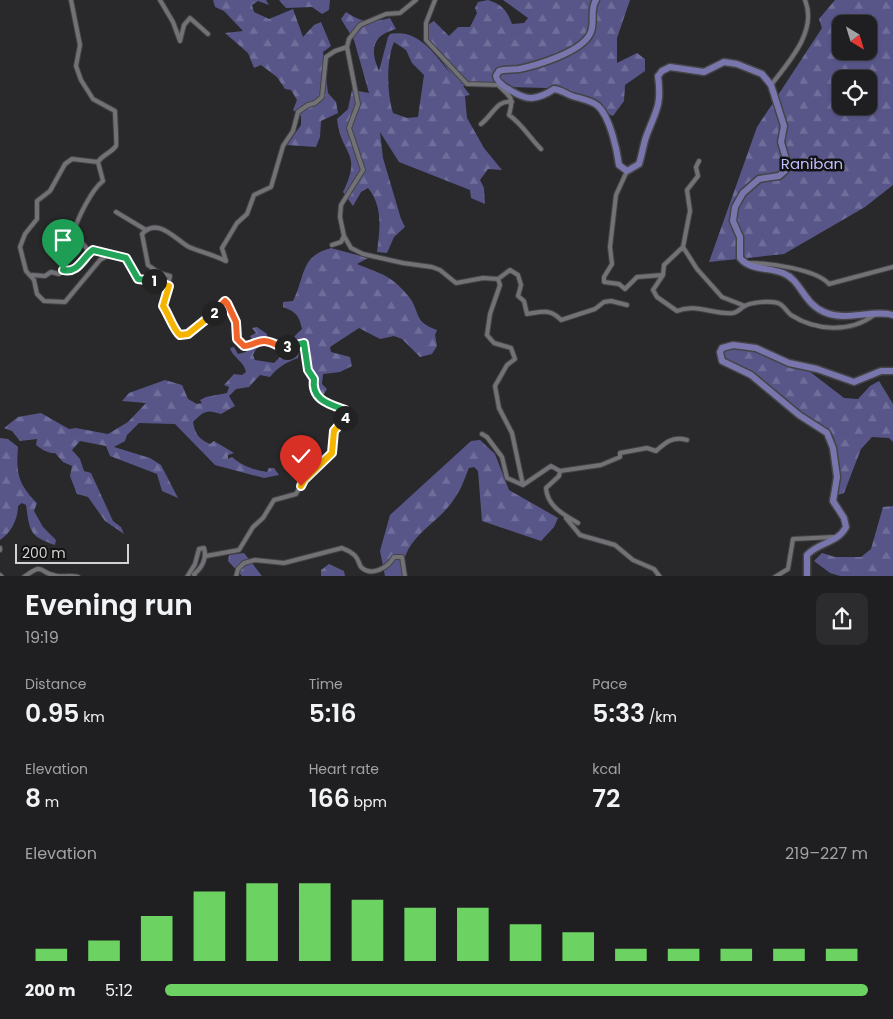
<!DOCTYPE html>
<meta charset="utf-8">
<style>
:root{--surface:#1f1f21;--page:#2c2c2e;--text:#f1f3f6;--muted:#a1a2a5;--line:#3c3d3f;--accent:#6cd362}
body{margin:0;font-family:Poppins,sans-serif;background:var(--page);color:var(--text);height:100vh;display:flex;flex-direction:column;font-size:19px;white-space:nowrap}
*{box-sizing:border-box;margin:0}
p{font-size:16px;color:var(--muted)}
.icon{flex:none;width:28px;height:28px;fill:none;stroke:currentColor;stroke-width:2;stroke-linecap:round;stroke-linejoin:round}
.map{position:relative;height:576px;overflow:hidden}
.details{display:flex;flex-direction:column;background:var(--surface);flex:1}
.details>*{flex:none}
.needle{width:32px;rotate:142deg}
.tools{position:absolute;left:832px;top:15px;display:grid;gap:10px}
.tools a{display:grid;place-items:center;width:45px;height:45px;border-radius:10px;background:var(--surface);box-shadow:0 1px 4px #0004,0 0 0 1px var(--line);font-size:25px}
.scale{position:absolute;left:15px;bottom:12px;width:114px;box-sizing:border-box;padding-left:5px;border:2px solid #d1d2d3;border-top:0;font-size:14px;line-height:18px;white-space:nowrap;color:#d1d2d3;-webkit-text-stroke:4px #121213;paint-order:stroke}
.pin{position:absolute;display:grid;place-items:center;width:42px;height:42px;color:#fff;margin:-51px -21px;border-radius:50% 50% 50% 0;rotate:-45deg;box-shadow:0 0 5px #0007}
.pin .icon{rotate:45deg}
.km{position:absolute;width:25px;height:25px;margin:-12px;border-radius:50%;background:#222;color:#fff;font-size:14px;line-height:25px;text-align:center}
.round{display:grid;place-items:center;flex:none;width:52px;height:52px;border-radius:10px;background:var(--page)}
.head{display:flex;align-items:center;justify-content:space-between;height:85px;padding:0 25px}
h1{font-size:28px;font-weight:600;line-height:38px}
.figures{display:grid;grid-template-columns:repeat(3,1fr);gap:8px;height:85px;padding:5px 25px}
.figures div{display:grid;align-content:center}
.figures b{font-size:25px;font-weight:600}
.figures small{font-size:14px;font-weight:400}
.figures p{font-size:14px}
.chart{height:140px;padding:10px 25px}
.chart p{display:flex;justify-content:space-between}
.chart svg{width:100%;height:90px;margin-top:5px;stroke:var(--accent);stroke-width:6}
ul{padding:0 25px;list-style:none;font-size:16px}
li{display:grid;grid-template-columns:80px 60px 1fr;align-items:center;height:38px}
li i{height:12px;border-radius:6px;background:var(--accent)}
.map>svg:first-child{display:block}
.forest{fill:url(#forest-firs);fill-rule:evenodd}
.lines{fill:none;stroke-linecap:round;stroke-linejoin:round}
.street-casing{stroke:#444446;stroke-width:6}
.primary-casing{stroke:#444446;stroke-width:9}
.street{stroke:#727276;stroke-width:4}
.primary{stroke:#7976ad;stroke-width:6}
.split-1-casing{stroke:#fff;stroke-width:10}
.split-2-casing{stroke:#fff;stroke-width:10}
.split-3-casing{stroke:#fff;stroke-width:10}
.split-4-casing{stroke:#fff;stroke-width:10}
.split-5-casing{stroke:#fff;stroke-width:10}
.split-1{stroke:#22a559;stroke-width:6}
.split-2{stroke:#f5b400;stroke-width:6}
.split-3{stroke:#f0652b;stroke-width:6}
.split-4{stroke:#22a559;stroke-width:6}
.split-5{stroke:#f5b400;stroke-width:6}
.labels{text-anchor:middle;stroke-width:5;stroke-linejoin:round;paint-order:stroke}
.park-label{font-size:15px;fill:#bebdfd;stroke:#121213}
</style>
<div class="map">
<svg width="893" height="577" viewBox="0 0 893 577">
<defs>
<pattern id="forest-firs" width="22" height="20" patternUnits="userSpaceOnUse" patternTransform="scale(1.25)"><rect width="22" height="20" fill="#585689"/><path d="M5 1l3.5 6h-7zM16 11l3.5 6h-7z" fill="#6f6d99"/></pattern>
</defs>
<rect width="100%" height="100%" fill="#29292c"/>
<!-- forest -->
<path class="forest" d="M213 0H266L269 5 258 1 252 5 254 12 269 19 293 9 303 37 314 25 321 22 331 46 323 52 328 93 336 102 338 113 321 121 320 137 316 147 287 145 301 125V116L293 110 297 100 291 90 285 89 277 77 261 65 254 68 248 53 225 33 243 31 224 11 215 7Z
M279 0H330L329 10 322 14 312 7 286 8Z
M488 0C501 4 507 10 512 24L524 23 528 18 503 0H630L617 38V63L637 53 645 59V71L625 85 624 101 613 116 547 88 463 86 470 95 465 96 467 118 484 148 502 170 488 169 480 180 484 188 485 204 471 198 470 190 399 162 380 132 383 158 401 219 405 227 394 237 387 253 377 252C380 229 383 206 368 188L361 192 353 206 343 192C363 151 341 156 337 119L348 109 352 90 369 93 354 40 341 19 346 12C365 24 369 23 390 18L396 29C373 35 369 49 379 71L388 37 390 34C419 28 435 55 451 74L430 45 426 26 434 21 449 36 458 27H470L477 13 475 8 478 2ZM394 42 406 50 412 63 424 75 418 117 407 118 393 113C387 94 386 61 394 42Z
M835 0H893V185L865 207 784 254 709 262 757 127 822 28 819 19ZM841 24H869V51H841ZM841 79H869V106H841Z
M331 248 368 258 357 264C371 270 387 274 398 285 403 290 410 297 413 303 420 319 418 323 437 330L435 335 437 346 432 354 420 357 402 339 394 336 380 339 359 328 330 347 331 352 350 357 352 366 340 372 323 374 322 384 327 389 319 402C310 391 316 385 311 375 307 366 304 360 302 351H299L298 358C285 363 278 367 270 377L260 375 249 387 236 389 229 396 235 406 221 414C206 409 204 411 193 422 195 433 198 439 210 444L214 441 234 453 228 455V459L232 457C242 466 254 470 267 472L269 468H274L279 475 264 478 215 465 175 424 139 423 127 435 125 441 114 447 150 458 161 465 178 498 162 491 157 474 110 456 106 446 80 441 72 450 80 459 84 471 91 473 113 521 121 527 124 534 105 521 88 497 77 494 70 476 72 466 63 462 55 453C49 454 41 449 36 445L37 439 20 441 12 431 4 428 18 417 41 413 69 429 76 428 108 434 128 422 146 403 122 401 129 393 165 380 182 385 188 399 197 404 202 403 200 400 206 397 227 393 229 387 224 385 234 374 242 375 246 372C244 361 233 358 230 348L234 347 238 354 246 352 253 341 250 336 256 333 252 328 257 327 267 334V342L256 349 253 355 255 360 274 363C286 353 289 339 302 329 299 315 296 312 283 307V302L293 301C306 275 300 256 331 248Z
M733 348 756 351 788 366 809 371 844 398 858 399 870 386 879 381 893 404V442L889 438 872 437 861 449 844 493 838 495 839 462 834 438 819 423 799 413 726 360 722 351Z
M0 438 8 439 18 447C16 473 18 484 37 503L34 511 43 527 56 540 55 545C28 536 30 530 26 505L22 503 18 506C18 519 11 533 0 540Z
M480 440 495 454 509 490 558 518 554 527 541 541 482 521 478 471 474 467 469 468C465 477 462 488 456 496 438 527 402 534 402 576H385L380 551 390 515 471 441Z
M893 506V576H840L830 573 814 561 822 553 835 557H861L871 549 883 507Z
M244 553 262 576H242L228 561 229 555Z
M329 564 344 571 345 576H321V570Z"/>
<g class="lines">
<defs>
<path id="street" d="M71 0 80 45 76 66 81 80 93 99 115 111C115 117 117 144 116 146 111 153 102 155 98 162L103 181C92 189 77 219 74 232L87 249 108 255
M160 0 173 22 180 41 184 25 190 18 208 34
M435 0 426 23V40L467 84 500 85
M347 47 358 104 349 128 363 170 341 205 340 217 344 236 351 248 363 254 403 263 432 267 440 270 456 283 483 278 498 279 500 285 490 314 487 335 494 343 511 348 515 359 507 365 495 386 499 408 512 433 523 485 551 466 560 471 559 476 546 488C547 506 564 515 578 523
M498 85C511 98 514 96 509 115 522 124 530 138 541 149
M771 85C788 63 818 31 805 0
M481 124C493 115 497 99 512 102
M98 162 72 159 65 164 50 191 37 201V219L25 234 20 247 26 271 34 280 37 294 44 301 65 302 100 260 107 256 126 259 138 279 161 282 169 286
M627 171 616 195 610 247 612 264 604 277V282L619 284 625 289 637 277 663 275
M116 212 146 230
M332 245 341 242 344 236
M683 247 690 211 687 190 698 176 696 167 699 161
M749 263C769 263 816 269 829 284L893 267
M32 275 45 276 51 272 59 274 63 270C78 274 84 257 93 250
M498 279 510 270 518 275 521 285 518 296 524 301 527 314C541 312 550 308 561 320L595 309 604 302 611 301 627 305
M745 306 722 297 697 269 683 247 664 265 663 275 653 290 657 297 677 311C696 303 714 315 733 313 738 312 739 310 743 307 750 302 771 300 780 304 784 306 787 312 791 315 816 331 850 333 874 315
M482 434 487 437 502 457 507 478 523 485
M560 471 601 465 620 457V453L647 448 656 451C666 442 673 436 687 440
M566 518 580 535 615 545 633 560 654 569 660 577
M0 548V550
M206 556 239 550 253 527 263 518 274 500 296 494 304 480 331 453 334 431 346 415 345 411C329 404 311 400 314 379L309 370 304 343 280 348 268 342 261 341 244 346 237 339 236 322 225 301C217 311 194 331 182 336L177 333 163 306 170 276 159 273 148 265 142 234C158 216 177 241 189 247 201 252 214 255 226 261L222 248 237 223 247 214 254 195 271 187 283 146 293 131 298 112 308 105 315 103 322 97 326 57 335 51 347 47 349 39 360 25 386 14 400 13 416 0
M0 575 2 577
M24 577C46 561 37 573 57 576 64 577 71 575 78 577
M187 577 195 564 199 549 204 548C207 558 202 568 194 574L195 577
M236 577 238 569 244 563 255 560 284 563 342 548C346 550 350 551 353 554 358 557 358 562 361 567 371 577 388 568 394 557H402L405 577
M775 577 788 569 793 539 834 537"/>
<path id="primary" d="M596 0C589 11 596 23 590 34 581 52 538 65 519 69 512 70 506 69 499 71L496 76C497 85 523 99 532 98 541 97 547 94 554 89 562 90 566 94 572 96 581 99 591 100 598 106 610 117 617 150 619 165L627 171 639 164C642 155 643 146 646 137 656 110 662 106 658 76L662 71 670 67 704 72 724 62 737 64 762 74 771 85 784 126 781 142 786 159 785 171 779 176 759 179 743 193 735 207 733 221 740 237V258C751 271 768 267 783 273 801 280 803 303 824 312 846 322 872 309 893 315
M807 577V555C819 542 838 543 846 527L844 518 833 501 837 477 833 448 827 433 799 415 751 375 722 361 720 352 722 348 733 345 756 348 789 363 817 369 854 382 881 371H893"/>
</defs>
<!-- street casing -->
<use href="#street" class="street-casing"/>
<!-- primary casing -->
<use href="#primary" class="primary-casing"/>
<!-- street -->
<use href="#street" class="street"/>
<!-- primary -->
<use href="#primary" class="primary"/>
</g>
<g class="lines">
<defs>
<path id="split-1" d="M63 270C78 274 83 257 93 250L126 258 138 279 154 281"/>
<path id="split-2" d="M154 281 169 286 163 306C168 313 174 331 180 335L188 334 214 313"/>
<path id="split-3" d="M214 313 225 301 227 303 236 322 237 339 244 346C251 346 257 341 264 341 273 341 278 348 287 347"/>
<path id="split-4" d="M287 347 304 343 308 370 314 379C311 400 329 404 345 410V418"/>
<path id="split-5" d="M301 486 304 480 332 453 334 431 345 418"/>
</defs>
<!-- split-1 casing -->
<use href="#split-1" class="split-1-casing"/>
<!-- split-2 casing -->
<use href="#split-2" class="split-2-casing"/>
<!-- split-3 casing -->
<use href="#split-3" class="split-3-casing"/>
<!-- split-4 casing -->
<use href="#split-4" class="split-4-casing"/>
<!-- split-5 casing -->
<use href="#split-5" class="split-5-casing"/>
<!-- split-1 -->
<use href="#split-1" class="split-1"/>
<!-- split-2 -->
<use href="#split-2" class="split-2"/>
<!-- split-3 -->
<use href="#split-3" class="split-3"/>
<!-- split-4 -->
<use href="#split-4" class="split-4"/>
<!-- split-5 -->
<use href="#split-5" class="split-5"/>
</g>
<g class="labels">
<!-- park labels -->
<g class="park-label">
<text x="812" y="169">Raniban</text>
</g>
</g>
</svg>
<div class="tools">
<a><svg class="needle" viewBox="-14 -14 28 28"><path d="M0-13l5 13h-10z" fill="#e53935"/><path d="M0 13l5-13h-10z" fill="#a1a2a5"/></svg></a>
<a><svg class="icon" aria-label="locate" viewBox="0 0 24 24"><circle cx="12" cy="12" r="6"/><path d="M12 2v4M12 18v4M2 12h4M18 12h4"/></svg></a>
</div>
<div class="scale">200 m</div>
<div class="pin" style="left:63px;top:270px;background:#1e9e55"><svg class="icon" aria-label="arrive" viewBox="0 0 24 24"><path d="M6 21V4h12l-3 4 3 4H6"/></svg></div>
<div class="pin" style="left:301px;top:486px;background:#d93025"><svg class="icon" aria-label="check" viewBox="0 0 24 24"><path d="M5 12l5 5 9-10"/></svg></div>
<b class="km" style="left:154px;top:281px">1</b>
<b class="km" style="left:214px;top:313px">2</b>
<b class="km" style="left:287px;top:347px">3</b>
<b class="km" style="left:345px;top:418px">4</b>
</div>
<section class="details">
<div class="head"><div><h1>Evening run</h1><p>19:19</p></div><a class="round"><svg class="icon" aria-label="share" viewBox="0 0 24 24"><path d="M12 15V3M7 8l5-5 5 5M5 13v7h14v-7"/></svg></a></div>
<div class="figures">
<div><p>Distance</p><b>0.95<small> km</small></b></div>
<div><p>Time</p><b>5:16</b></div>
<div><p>Pace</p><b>5:33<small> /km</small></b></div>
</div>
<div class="figures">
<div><p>Elevation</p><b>8<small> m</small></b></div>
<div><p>Heart rate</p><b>166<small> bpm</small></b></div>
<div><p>kcal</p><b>72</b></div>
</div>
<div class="chart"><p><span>Elevation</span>219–227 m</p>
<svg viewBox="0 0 160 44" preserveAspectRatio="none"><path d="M5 44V38M15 44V34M25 44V22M35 44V10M45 44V6M55 44V6M65 44V14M75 44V18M85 44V18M95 44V26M105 44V30M115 44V38M125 44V38M135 44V38M145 44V38M155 44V38"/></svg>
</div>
<ul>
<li><b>200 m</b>5:12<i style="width:100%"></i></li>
</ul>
</section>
